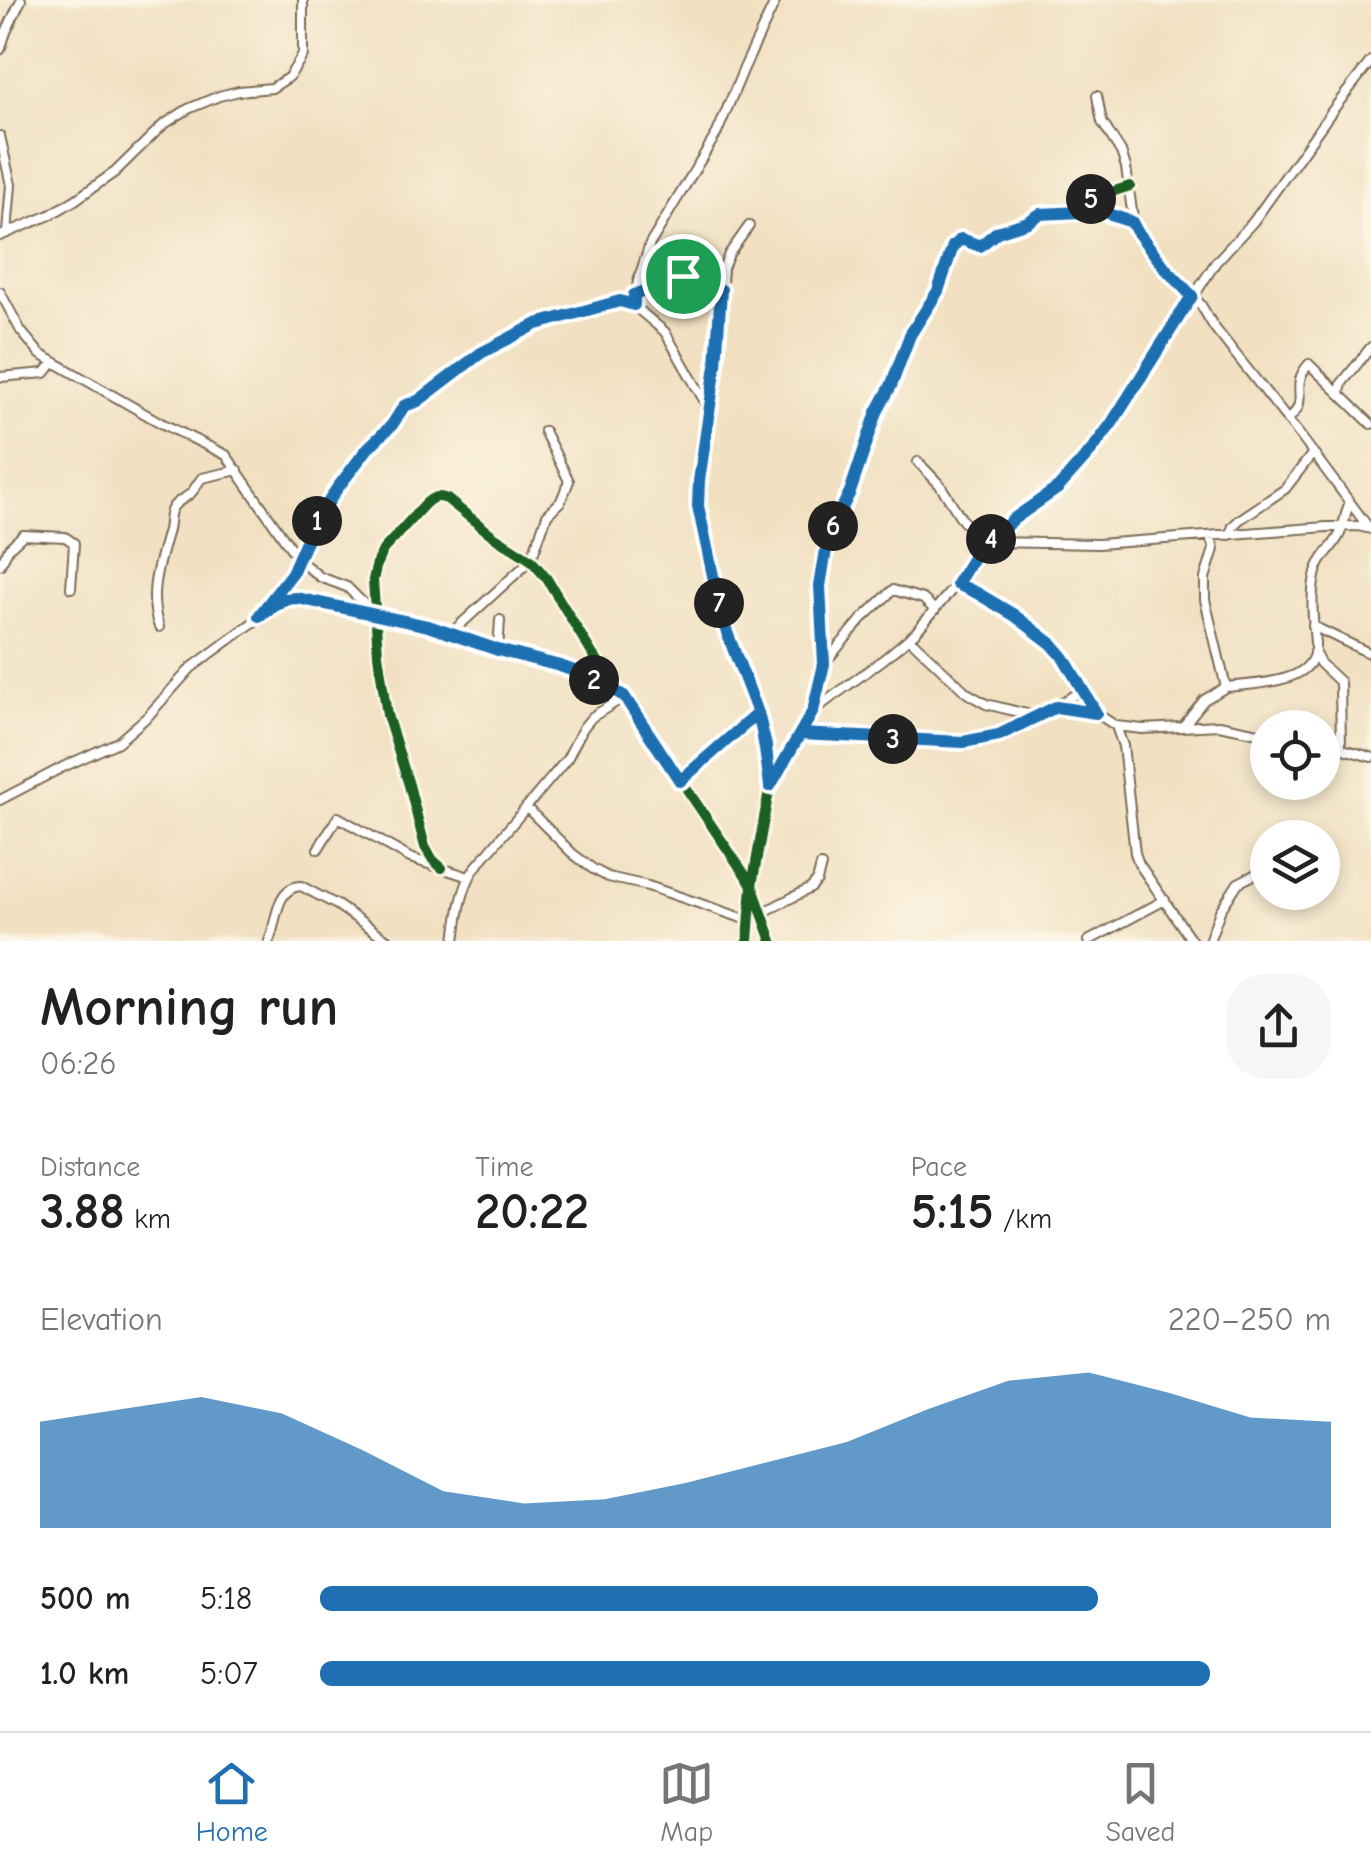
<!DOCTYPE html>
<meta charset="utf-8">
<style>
:root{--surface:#fff;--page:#f6f6f6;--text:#202124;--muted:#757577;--line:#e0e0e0;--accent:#1f6fb2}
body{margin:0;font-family:"Comic Neue",sans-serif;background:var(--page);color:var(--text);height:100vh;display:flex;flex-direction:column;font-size:38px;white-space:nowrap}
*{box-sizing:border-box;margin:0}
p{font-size:32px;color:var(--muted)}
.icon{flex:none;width:55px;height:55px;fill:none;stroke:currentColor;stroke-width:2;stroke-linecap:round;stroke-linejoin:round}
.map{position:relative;height:941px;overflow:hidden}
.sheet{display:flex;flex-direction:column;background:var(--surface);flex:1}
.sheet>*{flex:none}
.controls{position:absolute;left:1250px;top:710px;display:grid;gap:20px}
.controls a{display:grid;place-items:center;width:90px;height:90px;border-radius:50%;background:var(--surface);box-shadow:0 5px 15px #0003;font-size:50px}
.pin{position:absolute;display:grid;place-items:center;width:85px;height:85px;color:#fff;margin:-42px;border:5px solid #fff;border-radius:50%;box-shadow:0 2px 10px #0007}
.km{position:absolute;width:50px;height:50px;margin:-25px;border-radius:50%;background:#222;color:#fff;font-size:28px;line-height:50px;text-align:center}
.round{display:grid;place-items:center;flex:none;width:105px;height:105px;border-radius:40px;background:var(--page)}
.overview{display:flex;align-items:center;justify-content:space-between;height:170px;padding:0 40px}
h1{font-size:55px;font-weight:700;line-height:75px}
.stats{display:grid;grid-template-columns:repeat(3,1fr);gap:15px;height:170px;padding:10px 40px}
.stats div{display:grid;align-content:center}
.stats b{font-size:50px;font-weight:700}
.stats small{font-size:28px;font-weight:400}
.stats p{font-size:28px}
.chart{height:280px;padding:20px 40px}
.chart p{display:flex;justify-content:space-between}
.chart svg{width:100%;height:180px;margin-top:10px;fill:var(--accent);opacity:.7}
ul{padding:0 40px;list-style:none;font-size:32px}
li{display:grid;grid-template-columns:160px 120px 1fr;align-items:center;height:75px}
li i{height:25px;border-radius:12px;background:var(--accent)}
.menu{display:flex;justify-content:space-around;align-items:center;height:140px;border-top:2px solid var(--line);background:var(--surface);font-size:28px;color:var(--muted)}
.menu a{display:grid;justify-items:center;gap:5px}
.menu .on{color:var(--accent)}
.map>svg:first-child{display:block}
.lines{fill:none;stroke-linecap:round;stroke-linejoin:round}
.minor-casing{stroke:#7b6a57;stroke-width:12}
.minor{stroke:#fff;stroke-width:8}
.cycleway-casing{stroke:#fcf5e5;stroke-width:16}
.cycleway{stroke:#1b5e20;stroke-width:10}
.route-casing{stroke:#fff;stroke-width:20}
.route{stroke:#1f6fb2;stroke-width:12}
</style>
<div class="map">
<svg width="1371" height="941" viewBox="0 0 1371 941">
<rect width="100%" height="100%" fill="#fcf5e5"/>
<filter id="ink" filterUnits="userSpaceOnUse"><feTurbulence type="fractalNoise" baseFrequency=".01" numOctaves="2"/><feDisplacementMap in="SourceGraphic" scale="20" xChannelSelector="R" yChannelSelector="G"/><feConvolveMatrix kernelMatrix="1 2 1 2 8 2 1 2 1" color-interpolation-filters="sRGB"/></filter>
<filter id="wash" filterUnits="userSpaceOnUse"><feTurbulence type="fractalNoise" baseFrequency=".0048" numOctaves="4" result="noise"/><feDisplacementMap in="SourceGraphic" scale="40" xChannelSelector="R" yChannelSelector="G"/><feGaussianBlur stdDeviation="2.25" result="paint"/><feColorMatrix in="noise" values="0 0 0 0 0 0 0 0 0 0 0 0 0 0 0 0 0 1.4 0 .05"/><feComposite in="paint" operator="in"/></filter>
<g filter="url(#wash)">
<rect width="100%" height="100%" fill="#f1e0c1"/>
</g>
<g filter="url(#ink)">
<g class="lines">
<defs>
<path id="minor" d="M0 50 6 32 21 0
M1097 96 1102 122 1121 152 1126 167 1134 226 1165 269 1186 287 1201 305 1214 327 1302 438 1369 528
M0 136 11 185 7 232
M1092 199 1111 215 1132 222
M749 226 729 254 723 268 716 365 699 481 698 506 723 621 759 713 770 782
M0 236 50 215 75 200 115 172 163 125 188 109 219 96 239 91 272 88 289 77 303 55V0
M0 292 21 331 40 354 161 423 226 455 299 560 264 608
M633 305 665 332 709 409
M634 305 638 281 650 244 717 133 744 68 776 0
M0 377 45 373 53 363
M1340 393 1342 383 1371 347
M1287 420C1313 400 1287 388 1309 364L1371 424
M918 462 940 485 963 521 987 544
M1230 535 1233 526 1239 520 1285 489 1313 453
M988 542 1098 544 1327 527 1358 526 1371 529
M0 565 9 548 23 535 65 537 74 543 71 588
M957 585 977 593 1049 641 1064 658 1096 713 1116 726 1123 746 1135 853 1139 864 1192 941
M375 615 347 587 320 577 299 560 310 533 336 491 368 448 392 425 404 406 418 401 481 353 521 331 537 324 620 301 683 276 721 290
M1313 626 1371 654
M159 627C147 593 159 563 168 530 170 522 168 514 173 507 178 500 187 498 192 492 196 487 198 482 202 478L238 470
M450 634 531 560 547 515 561 501 569 481 544 431
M909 638 967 693 986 704 1035 716
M498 650 500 620
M1314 652 1320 663 1340 682 1341 748
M824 664 862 619 893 590 923 599 935 610
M1226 687C1255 683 1318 685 1315 643 1313 619 1310 595 1316 572 1320 558 1330 551 1337 539 1345 528 1344 514 1350 502
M1057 706 1082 690
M813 711 884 659 915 633 961 579 976 553 1015 518 1058 488 1083 461 1109 427 1216 262 1253 222 1332 111 1371 61
M1184 725 1204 700 1226 687 1205 600V578L1214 549 1210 536
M1116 726 1143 729 1219 725 1268 735
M801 734 963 742 999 735 1056 707 1096 713
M1322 743 1371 757
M680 781 759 713
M0 800 63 767 118 742 148 716 191 668 285 599 309 601 428 626 514 655 576 671 620 694
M526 807 573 854 593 869 608 877 648 886 748 920 811 888 817 881 821 866
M318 849 338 817 410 858 469 877
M442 868 433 860 425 847 409 785 387 715 378 654 373 580 377 563 383 550 424 505C432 497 437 495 447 499L492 535 531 560 547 579 593 655 624 697 752 885 772 941
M269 941C277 923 275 887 301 886L337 905 389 941
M455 941C458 917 461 889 475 868L567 759 583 728 592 717 624 697
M748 941 752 885 770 785 813 711 824 664 820 586 827 544 854 480 877 412 891 386 907 343 938 291 953 246 961 239 980 246 997 232 1028 222 1041 214 1081 212 1090 199 1130 186
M1088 941 1165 900
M1209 941 1220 911 1238 883 1268 868"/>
</defs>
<!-- minor casing -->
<use href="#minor" class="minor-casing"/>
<!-- minor -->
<use href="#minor" class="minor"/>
<defs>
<path id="cycleway" d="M442 868 433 860 425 847 409 785 387 715 378 654 373 580 377 563 383 550 424 505C432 497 437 495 447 499L492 535 531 560 547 579 593 655 624 697 752 885 772 941
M748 941 752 885 770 785 813 711 824 664 820 586 827 544 854 480 877 412 891 386 907 343 938 291 953 246 961 239 980 246 997 232 1028 222 1041 214 1081 212 1090 199 1130 186"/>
</defs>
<!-- cycleway casing -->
<use href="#cycleway" class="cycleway-casing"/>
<!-- cycleway -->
<use href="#cycleway" class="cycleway"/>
</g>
</g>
<g class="lines" filter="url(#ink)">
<defs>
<path id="route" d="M683 276 634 295V305L620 301 537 324 481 353 418 401 404 406 392 425 368 448 336 490 310 532 292 573 259 616 285 599 297 598 428 626 498 650 560 666 588 676 624 696 680 781 758 713 766 746 770 786 800 734 963 742 999 735 1056 707 1096 713 1064 658 1052 644 1014 615 977 593 957 584 976 553 1015 518 1058 488 1091 451 1112 423 1192 296 1166 269 1136 230 1132 222 1111 215 1092 199 1081 212 1040 214 1028 222 997 232 980 246 961 239 953 246 938 291 910 335 891 386 877 412 850 492 833 526 827 544 820 586 824 664 813 711 770 786C767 761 764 737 758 713L723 622 698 506 699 481 716 365 721 290 683 276"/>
</defs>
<!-- route casing -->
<use href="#route" class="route-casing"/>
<!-- route -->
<use href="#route" class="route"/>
</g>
</svg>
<div class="controls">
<a><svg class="icon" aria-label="locate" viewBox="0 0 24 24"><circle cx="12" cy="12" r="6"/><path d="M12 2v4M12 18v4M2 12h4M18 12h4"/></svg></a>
<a><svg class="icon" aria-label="layers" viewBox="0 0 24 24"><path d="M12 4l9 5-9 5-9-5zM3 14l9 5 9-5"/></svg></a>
</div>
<div class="pin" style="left:683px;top:276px;background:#1e9e55"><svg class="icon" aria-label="arrive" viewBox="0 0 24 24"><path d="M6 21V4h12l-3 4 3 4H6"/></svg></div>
<b class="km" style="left:317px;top:521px">1</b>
<b class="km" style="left:594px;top:680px">2</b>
<b class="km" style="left:893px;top:739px">3</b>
<b class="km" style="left:991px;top:539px">4</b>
<b class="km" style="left:1091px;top:199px">5</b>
<b class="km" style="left:833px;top:526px">6</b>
<b class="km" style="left:719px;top:603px">7</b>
</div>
<section class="sheet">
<div class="overview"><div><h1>Morning run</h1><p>06:26</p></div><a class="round"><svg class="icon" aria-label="share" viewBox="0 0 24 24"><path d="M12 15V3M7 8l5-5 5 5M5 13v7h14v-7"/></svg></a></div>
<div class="stats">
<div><p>Distance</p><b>3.88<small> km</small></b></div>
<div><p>Time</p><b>20:22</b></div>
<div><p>Pace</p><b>5:15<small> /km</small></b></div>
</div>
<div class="chart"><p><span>Elevation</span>220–250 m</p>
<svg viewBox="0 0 160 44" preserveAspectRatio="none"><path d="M0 44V18L10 15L20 12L30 16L40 25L50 35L60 38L70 37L80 33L90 28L100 23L110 15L120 8L130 6L140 11L150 17L160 18V44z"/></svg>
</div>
<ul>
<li><b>500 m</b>5:18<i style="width:77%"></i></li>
<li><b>1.0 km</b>5:07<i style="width:88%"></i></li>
</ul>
</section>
<nav class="menu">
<a class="on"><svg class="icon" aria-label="home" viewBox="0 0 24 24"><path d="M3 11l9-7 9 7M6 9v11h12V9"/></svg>Home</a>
<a><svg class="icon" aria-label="map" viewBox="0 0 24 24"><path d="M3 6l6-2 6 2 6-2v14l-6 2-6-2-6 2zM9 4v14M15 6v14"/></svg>Map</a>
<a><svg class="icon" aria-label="saved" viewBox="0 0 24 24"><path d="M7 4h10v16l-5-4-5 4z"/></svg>Saved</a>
</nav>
